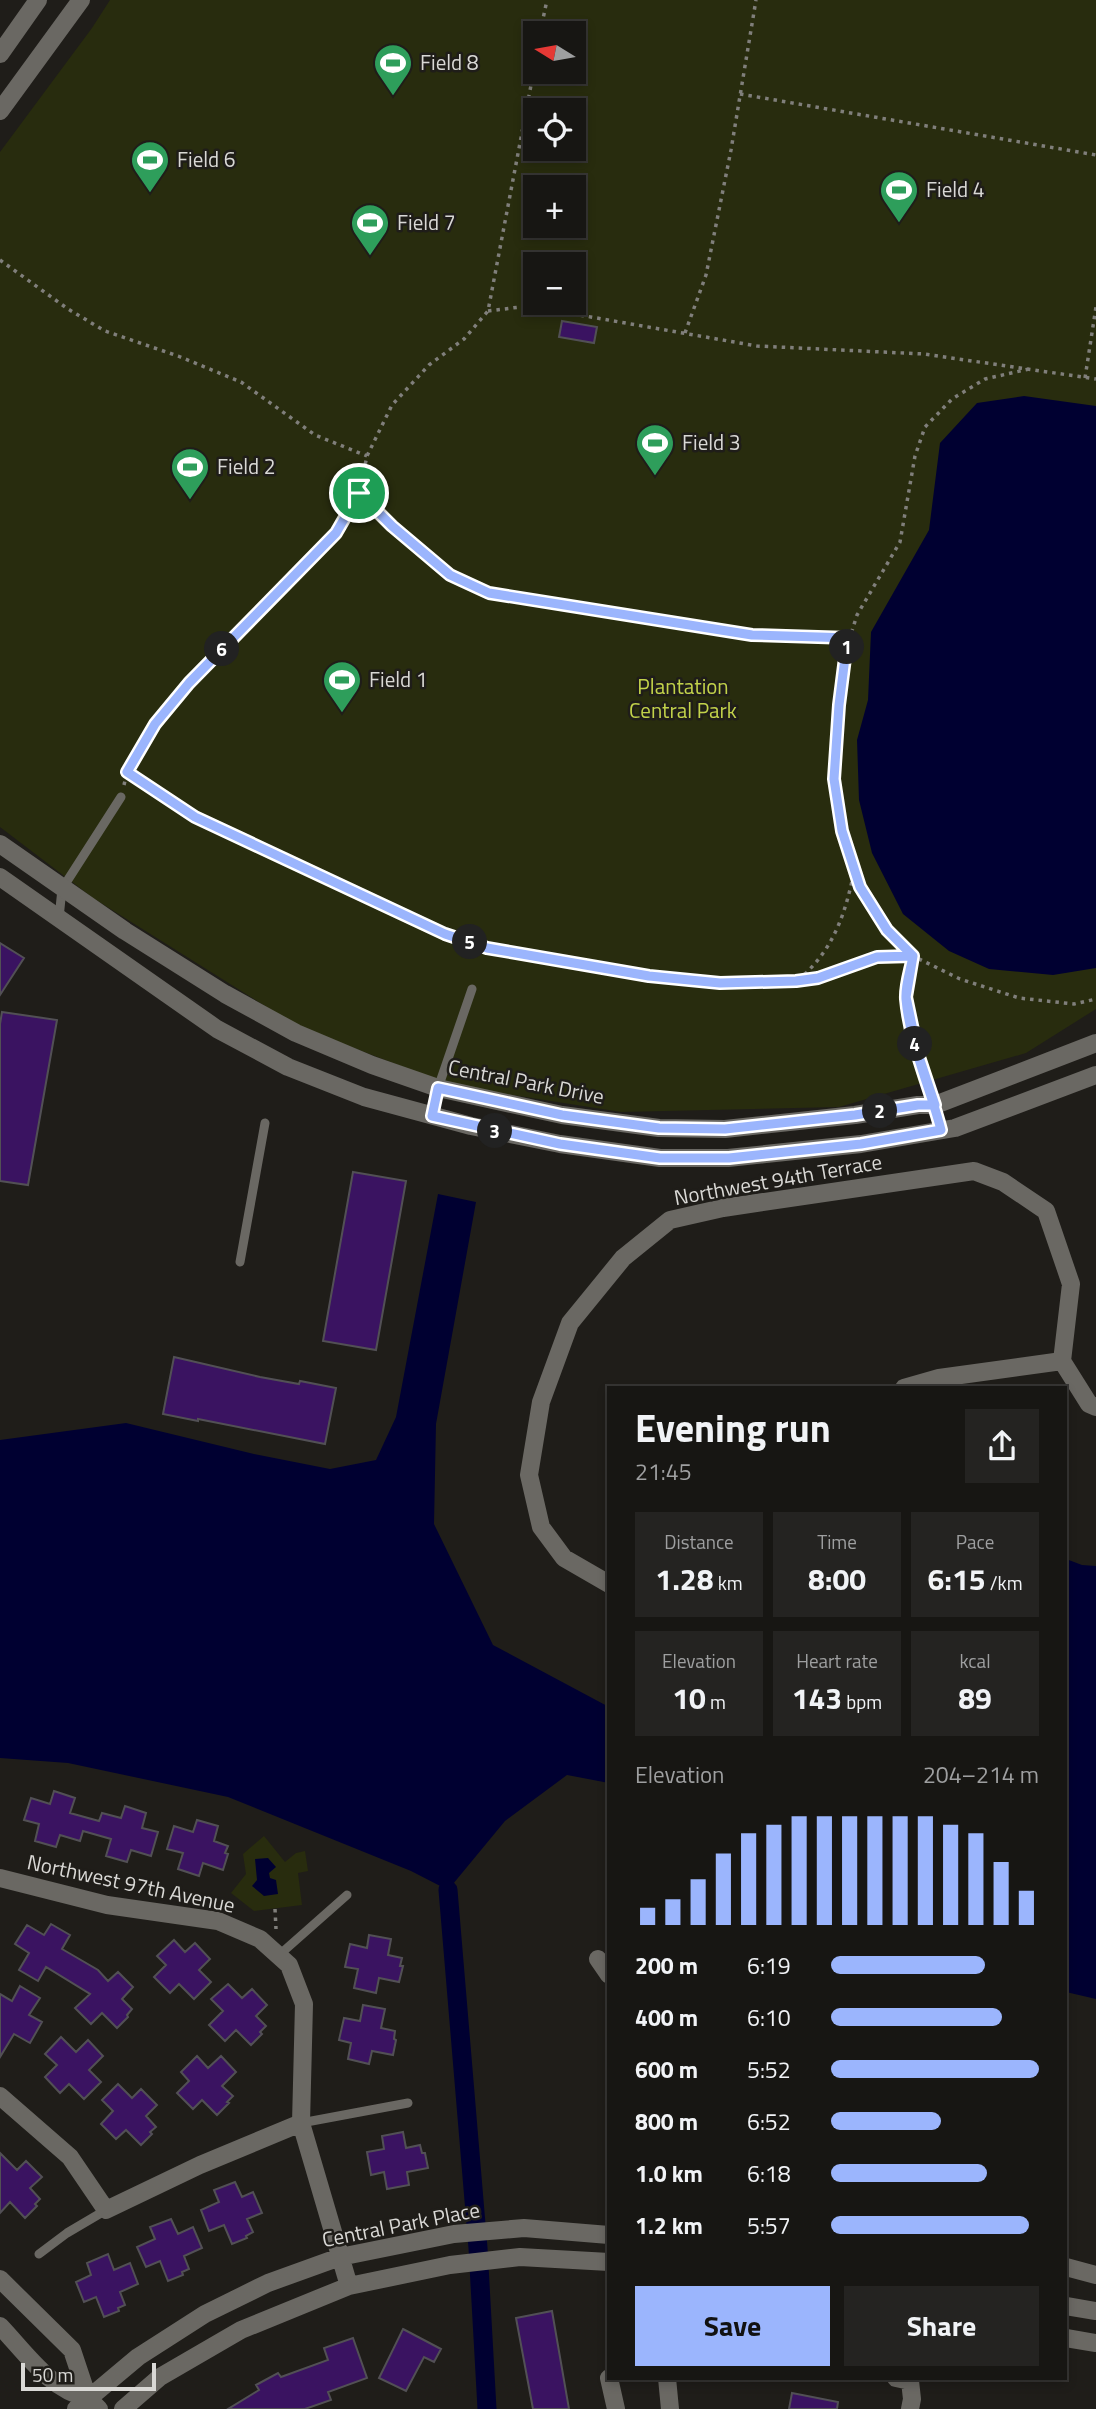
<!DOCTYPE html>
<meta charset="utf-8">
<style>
:root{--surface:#171613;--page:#242321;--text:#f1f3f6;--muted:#9e9fa0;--line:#363533;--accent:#9bb5fd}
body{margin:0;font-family:"Titillium Web",sans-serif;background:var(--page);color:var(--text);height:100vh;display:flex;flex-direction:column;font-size:26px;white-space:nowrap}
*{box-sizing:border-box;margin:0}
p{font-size:23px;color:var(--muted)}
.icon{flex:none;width:38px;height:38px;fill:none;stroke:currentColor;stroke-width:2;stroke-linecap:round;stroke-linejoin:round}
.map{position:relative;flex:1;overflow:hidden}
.details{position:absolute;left:607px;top:1386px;width:460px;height:994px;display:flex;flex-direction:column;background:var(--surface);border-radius:0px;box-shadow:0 4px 10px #0003,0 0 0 2px var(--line)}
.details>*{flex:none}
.needle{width:46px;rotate:281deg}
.tools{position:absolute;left:523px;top:21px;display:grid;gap:14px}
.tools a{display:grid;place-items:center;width:63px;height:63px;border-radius:0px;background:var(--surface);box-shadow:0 4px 10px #0003,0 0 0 2px var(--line);font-size:35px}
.scale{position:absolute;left:21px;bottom:18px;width:135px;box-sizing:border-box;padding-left:7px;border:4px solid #d9d8d5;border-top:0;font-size:19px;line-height:24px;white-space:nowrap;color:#d9d8d5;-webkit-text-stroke:5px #1f1d19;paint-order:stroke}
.pin{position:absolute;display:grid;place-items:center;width:60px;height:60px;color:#fff;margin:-30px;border:4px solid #fff;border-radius:50%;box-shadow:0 2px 7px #0007}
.km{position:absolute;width:35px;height:35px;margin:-18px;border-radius:50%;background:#222;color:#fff;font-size:19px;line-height:35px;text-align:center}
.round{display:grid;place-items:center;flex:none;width:74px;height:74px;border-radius:0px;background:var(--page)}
.overview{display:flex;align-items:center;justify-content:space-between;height:119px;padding:0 28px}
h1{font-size:38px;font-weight:700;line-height:52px}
.stats{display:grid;grid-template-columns:repeat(3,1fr);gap:10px;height:119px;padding:7px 28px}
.stats div{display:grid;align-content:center;border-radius:0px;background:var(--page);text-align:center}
.stats b{font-size:30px;font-weight:700}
.stats small{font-size:19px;font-weight:400}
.stats p{font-size:19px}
.chart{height:196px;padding:14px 28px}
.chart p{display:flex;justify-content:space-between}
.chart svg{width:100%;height:126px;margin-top:7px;stroke:var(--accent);stroke-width:6}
.primary-button{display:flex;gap:14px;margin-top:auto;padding:14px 28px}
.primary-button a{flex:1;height:80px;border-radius:0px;background:var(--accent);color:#111;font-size:28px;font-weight:700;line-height:80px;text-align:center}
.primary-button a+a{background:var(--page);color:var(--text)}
ul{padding:0 28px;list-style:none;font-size:23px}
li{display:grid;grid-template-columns:112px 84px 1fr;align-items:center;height:52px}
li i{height:18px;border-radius:9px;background:var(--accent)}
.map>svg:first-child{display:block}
.green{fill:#282c0e;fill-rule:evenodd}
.water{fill:#000031}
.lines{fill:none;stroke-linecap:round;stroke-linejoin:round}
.canal{stroke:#000031;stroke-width:19}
.building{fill:#3a1361;stroke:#525055;stroke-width:2}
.path{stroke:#807f7b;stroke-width:3.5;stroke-dasharray:3.5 5;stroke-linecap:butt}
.lane{stroke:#6a6863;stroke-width:9}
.street{stroke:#6a6863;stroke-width:18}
.secondary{stroke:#6a6863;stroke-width:18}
.route-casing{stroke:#fff;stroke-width:14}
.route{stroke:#9bb5fd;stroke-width:9}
.labels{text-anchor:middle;stroke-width:5;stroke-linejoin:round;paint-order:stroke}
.poi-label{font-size:21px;fill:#d9d8d5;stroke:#1f1d19;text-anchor:start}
.park-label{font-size:21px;fill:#c2d24a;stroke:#1f1d19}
.street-label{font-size:21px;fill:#d9d8d5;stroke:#1f1d19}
</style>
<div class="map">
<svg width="1096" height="2409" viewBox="0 0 1096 2409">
<rect width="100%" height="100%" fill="#1f1d19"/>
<!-- green -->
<path class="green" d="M110 0H1096V1009L1026 1053 839 1107 621 1112 450 1085 297 1026 93 898 0 827V152L92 28ZM536 33H574V72H536ZM536 110H574V149H536ZM536 187H574V226H536ZM536 264H574V303H536Z
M264 1836 285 1862 296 1853 305 1851 308 1871 298 1873 302 1905 254 1911 231 1893 246 1874 243 1854Z"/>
<!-- water -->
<path class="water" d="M1024 396 1096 406V968L1053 975 989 969 949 951 903 914 872 853 859 800 857 740 868 700 871 632 929 530 940 443 977 403Z
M438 1194 476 1202 436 1424 434 1524 493 1645 609 1707V1783L567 1775 505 1821 448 1890 411 1871 228 1797 68 1763 0 1758V1440L126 1423 254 1454 330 1469 376 1460 396 1417Z
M1066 1559 1082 1565 1096 1566V1999L1066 1992Z
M268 1858 276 1867 269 1873 270 1878 276 1880 278 1894 264 1896 252 1886 257 1880 255 1859Z"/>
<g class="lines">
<!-- canal -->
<path class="canal" d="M448 1890 478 2248 487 2409"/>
</g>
<!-- building -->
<path class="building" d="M562 321 597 327 594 343 559 337Z
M0 943 24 958 0 995Z
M2 1012 57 1020 28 1185 0 1181V1024Z
M353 1172 406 1181 376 1350 323 1341Z
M174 1357 260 1377 299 1384 300 1381 336 1388 325 1444 198 1419V1421L163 1414Z
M54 1791 75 1798 70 1813 99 1821 102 1813 121 1818 125 1806 146 1813 142 1828 158 1832 151 1856 131 1850 127 1862 106 1856 111 1839 83 1831 80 1841 60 1835 56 1847 35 1841 39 1824 24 1820 31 1798 50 1804Z
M197 1820 218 1826 214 1841 228 1846 225 1853 228 1854 223 1870 203 1863 199 1876 178 1869 183 1853 167 1849 174 1826 193 1832Z
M51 1924 70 1935 62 1949 98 1970 108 1981 118 1972 133 1987 122 1999 132 2009 127 2015 128 2017 117 2028 102 2013 91 2024 75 2008 90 1994 46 1967 38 1981 19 1970 29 1953 15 1944 27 1925 44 1935Z
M369 1935 391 1939 388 1955 402 1958 400 1966H403L399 1982 379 1978 376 1993 354 1988 358 1969 345 1967 350 1944 367 1948Z
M174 1940 185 1952 195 1943 210 1959 199 1970 211 1982 194 1999 179 1984 170 1993 154 1977 166 1965 157 1956Z
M228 1984 242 1998 252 1989 267 2005 256 2016 266 2026 260 2032 262 2034 251 2045 236 2030 225 2041 209 2025 223 2011 211 1999Z
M20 1986 40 1998 29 2015 42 2022 30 2043 14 2034 0 2057V1994L12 2001Z
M363 2005 385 2009 381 2028 395 2031 394 2039 396 2040 393 2055 372 2051 369 2064 348 2059 351 2043 339 2040 344 2018 360 2021Z
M61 2037 76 2052 88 2040 103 2056 89 2070 101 2082 84 2099 69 2084 60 2093 45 2077 57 2065 45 2054Z
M197 2056 208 2068 221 2056 236 2072 222 2086 233 2096 227 2102 229 2103 217 2115 202 2100 193 2109 177 2093 189 2081 181 2072Z
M118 2084 132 2098 141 2089 157 2105 146 2116 156 2127 150 2132 152 2134 141 2145 126 2130 116 2139 101 2124 113 2111 102 2100Z
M403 2132 406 2148 420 2145 422 2153H425L428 2168 407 2172 409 2185 387 2189 384 2172 371 2175 367 2152 384 2149 382 2136Z
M0 2153 17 2170 26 2161 42 2177 30 2188 40 2199 35 2204 37 2206 25 2218 10 2202 0 2213Z
M235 2182 242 2197 253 2192 262 2213 247 2219 253 2232 246 2236 247 2238 232 2244 224 2225 209 2231 201 2210 219 2202 214 2190Z
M171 2219 178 2234 193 2227 202 2248 184 2256 189 2269 182 2272 183 2275 168 2281 160 2261 146 2267 137 2247 155 2239 150 2227Z
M108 2254 114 2270 130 2263 138 2284 120 2292 125 2305 118 2308 119 2311 104 2317 96 2297 84 2302 76 2282 91 2275 87 2263Z
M552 2311 569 2409H533L516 2318Z
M403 2329 441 2349 434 2362 424 2357 406 2391 379 2378Z
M353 2338 367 2378 328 2392 331 2400 305 2409H228L259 2390 256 2385 278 2373 281 2377 328 2360 324 2348Z
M792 2393 838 2402 837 2409H789Z"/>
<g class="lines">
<!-- path -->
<path class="path" d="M540 33 547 0
M740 94 1096 155
M0 260 68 309 105 331 178 356 241 382 315 435 367 456
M488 311 528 306 757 346 924 354 1096 379
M685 333 706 275 731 150 756 0
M1029 369 985 379 952 399 925 427 915 456 900 542 857 615 846 650 839 705 834 779 842 831 860 887 887 930 913 956 960 979 1019 998 1074 1004 1096 999
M1085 378 1096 307
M359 493 392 526 450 575 489 593 752 635H805L850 638
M127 772 195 817 445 935 487 948 649 976 720 983 796 981 818 978 877 957 913 956 908 987
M124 785 127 772 155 724 189 683 336 533 359 493 367 456 392 405 429 365 464 339 488 311 536 59
M798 980C833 951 845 915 854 872
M275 1909 276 1929"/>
<!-- lane -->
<path class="lane" d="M59 918 62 889 121 797
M906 997 917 1054 941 1130
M432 1116 438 1088 472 989
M240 1262 265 1123
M278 1956 347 1895
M301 2123 408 2103
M39 2254 67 2233 106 2210"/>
<!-- street -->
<path class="street" d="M0 844 125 931 225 994 296 1033 372 1065 438 1088 562 1115 659 1128 725 1129 855 1115 918 1105H935L1096 1043
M0 877 217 1029 288 1067 364 1097 471 1126 560 1144 660 1158H728L861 1144 955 1128 1096 1075
M904 1388 939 1378 1062 1361 1089 1404 1096 1407
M609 1584 564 1558 541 1527 529 1475 541 1402 570 1323 623 1258 670 1220 723 1208 974 1171 1003 1182 1046 1211 1071 1284 1062 1361
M0 1878 107 1905 218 1921 260 1939 289 1965 304 2004 301 2123 349 2286
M598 1959 609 1975
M0 2096 70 2157 106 2210 200 2165 301 2123
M1066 2267 1096 2275
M0 2279 72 2350 88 2398 99 2409
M1066 2306 1096 2311
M0 2326C25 2352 50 2390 88 2398
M1066 2338 1096 2343
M609 2378 616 2409
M667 2378 670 2409
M896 2378 910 2381 912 2399 910 2409
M76 2409 138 2357 205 2314 268 2283 340 2257 454 2234 524 2228 609 2235
M123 2409 160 2377 241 2330 349 2286 450 2265 520 2257 609 2262"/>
<!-- secondary -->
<path class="secondary" d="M0 54 38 0
M0 111 81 0"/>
</g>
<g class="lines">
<defs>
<path id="route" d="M359 493 392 526 450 575 489 593 752 635 850 638 846 650 839 705 834 779 842 831 860 887 887 930 913 956 906 997 918 1054 935 1105H918L855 1115 725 1129 659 1128 562 1115 438 1088 432 1116 560 1144 660 1158H729L861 1144 941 1130C930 1087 910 1044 906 999 905 985 911 969 913 956L877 957 818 978 796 981 720 983 649 976 487 948 445 934 195 817 127 772 155 724 189 683 336 533 359 493"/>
</defs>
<!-- route casing -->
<use href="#route" class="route-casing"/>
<!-- route -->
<use href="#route" class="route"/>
</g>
<!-- icons -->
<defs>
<symbol id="stadium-pin" viewBox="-11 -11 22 30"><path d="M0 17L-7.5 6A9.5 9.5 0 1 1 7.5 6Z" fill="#2e9e5b" stroke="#1f1d19"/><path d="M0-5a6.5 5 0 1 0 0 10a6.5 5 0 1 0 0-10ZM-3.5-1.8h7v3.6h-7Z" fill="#fff"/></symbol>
</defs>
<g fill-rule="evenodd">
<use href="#stadium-pin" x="371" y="41" width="44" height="60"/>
<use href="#stadium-pin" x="128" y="138" width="44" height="60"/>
<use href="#stadium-pin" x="877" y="168" width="44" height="60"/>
<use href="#stadium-pin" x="348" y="201" width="44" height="60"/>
<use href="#stadium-pin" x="633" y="421" width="44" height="60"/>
<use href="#stadium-pin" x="168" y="445" width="44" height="60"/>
<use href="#stadium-pin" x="320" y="658" width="44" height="60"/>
</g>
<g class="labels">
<!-- poi labels -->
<g class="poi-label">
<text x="420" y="70">Field 8</text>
<text x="177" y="167">Field 6</text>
<text x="926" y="197">Field 4</text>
<text x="397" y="230">Field 7</text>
<text x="682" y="450">Field 3</text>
<text x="217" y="474">Field 2</text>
<text x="369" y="687">Field 1</text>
</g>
<!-- park labels -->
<g class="park-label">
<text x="683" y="694">Plantation<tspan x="683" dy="24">Central Park</tspan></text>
</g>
<!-- street labels -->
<g class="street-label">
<text transform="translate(526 1082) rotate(11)" y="7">Central Park Drive</text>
<text transform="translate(778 1180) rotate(-10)" y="7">Northwest 94th Terrace</text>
<text transform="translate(131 1884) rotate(12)" y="7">Northwest 97th Avenue</text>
<text transform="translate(401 2225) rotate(-11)" y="7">Central Park Place</text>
</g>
</g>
</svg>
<div class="tools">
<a><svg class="needle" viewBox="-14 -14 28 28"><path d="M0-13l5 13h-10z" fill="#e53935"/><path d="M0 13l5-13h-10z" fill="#9e9fa0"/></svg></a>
<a><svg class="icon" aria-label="locate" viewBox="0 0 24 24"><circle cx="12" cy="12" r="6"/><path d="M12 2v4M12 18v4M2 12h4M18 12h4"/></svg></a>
<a>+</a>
<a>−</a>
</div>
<div class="scale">50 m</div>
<div class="pin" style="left:359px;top:493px;background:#1e9e55"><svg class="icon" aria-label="arrive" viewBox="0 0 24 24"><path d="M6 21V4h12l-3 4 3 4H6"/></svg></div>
<b class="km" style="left:847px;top:647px">1</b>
<b class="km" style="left:880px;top:1111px">2</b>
<b class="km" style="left:495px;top:1131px">3</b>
<b class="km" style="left:915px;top:1044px">4</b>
<b class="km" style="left:470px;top:942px">5</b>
<b class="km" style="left:222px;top:649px">6</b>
<section class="details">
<div class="overview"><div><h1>Evening run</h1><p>21:45</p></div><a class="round"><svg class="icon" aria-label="share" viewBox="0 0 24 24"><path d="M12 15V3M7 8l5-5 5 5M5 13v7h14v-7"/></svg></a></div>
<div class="stats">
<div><p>Distance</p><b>1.28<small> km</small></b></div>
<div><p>Time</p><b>8:00</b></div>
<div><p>Pace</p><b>6:15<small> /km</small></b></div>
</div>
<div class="stats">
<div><p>Elevation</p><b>10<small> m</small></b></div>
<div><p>Heart rate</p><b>143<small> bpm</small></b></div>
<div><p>kcal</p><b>89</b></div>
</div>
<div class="chart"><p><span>Elevation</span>204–214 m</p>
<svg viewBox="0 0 160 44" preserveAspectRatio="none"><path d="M5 44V38M15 44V35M25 44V28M35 44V19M45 44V12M55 44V9M65 44V6M75 44V6M85 44V6M95 44V6M105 44V6M115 44V6M125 44V9M135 44V12M145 44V22M155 44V32"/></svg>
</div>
<ul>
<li><b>200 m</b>6:19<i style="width:74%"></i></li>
<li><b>400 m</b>6:10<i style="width:82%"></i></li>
<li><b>600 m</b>5:52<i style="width:100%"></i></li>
<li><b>800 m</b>6:52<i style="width:53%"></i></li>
<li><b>1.0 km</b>6:18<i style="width:75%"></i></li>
<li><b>1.2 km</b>5:57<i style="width:95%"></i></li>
</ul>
<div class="primary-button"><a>Save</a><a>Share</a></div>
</section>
</div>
